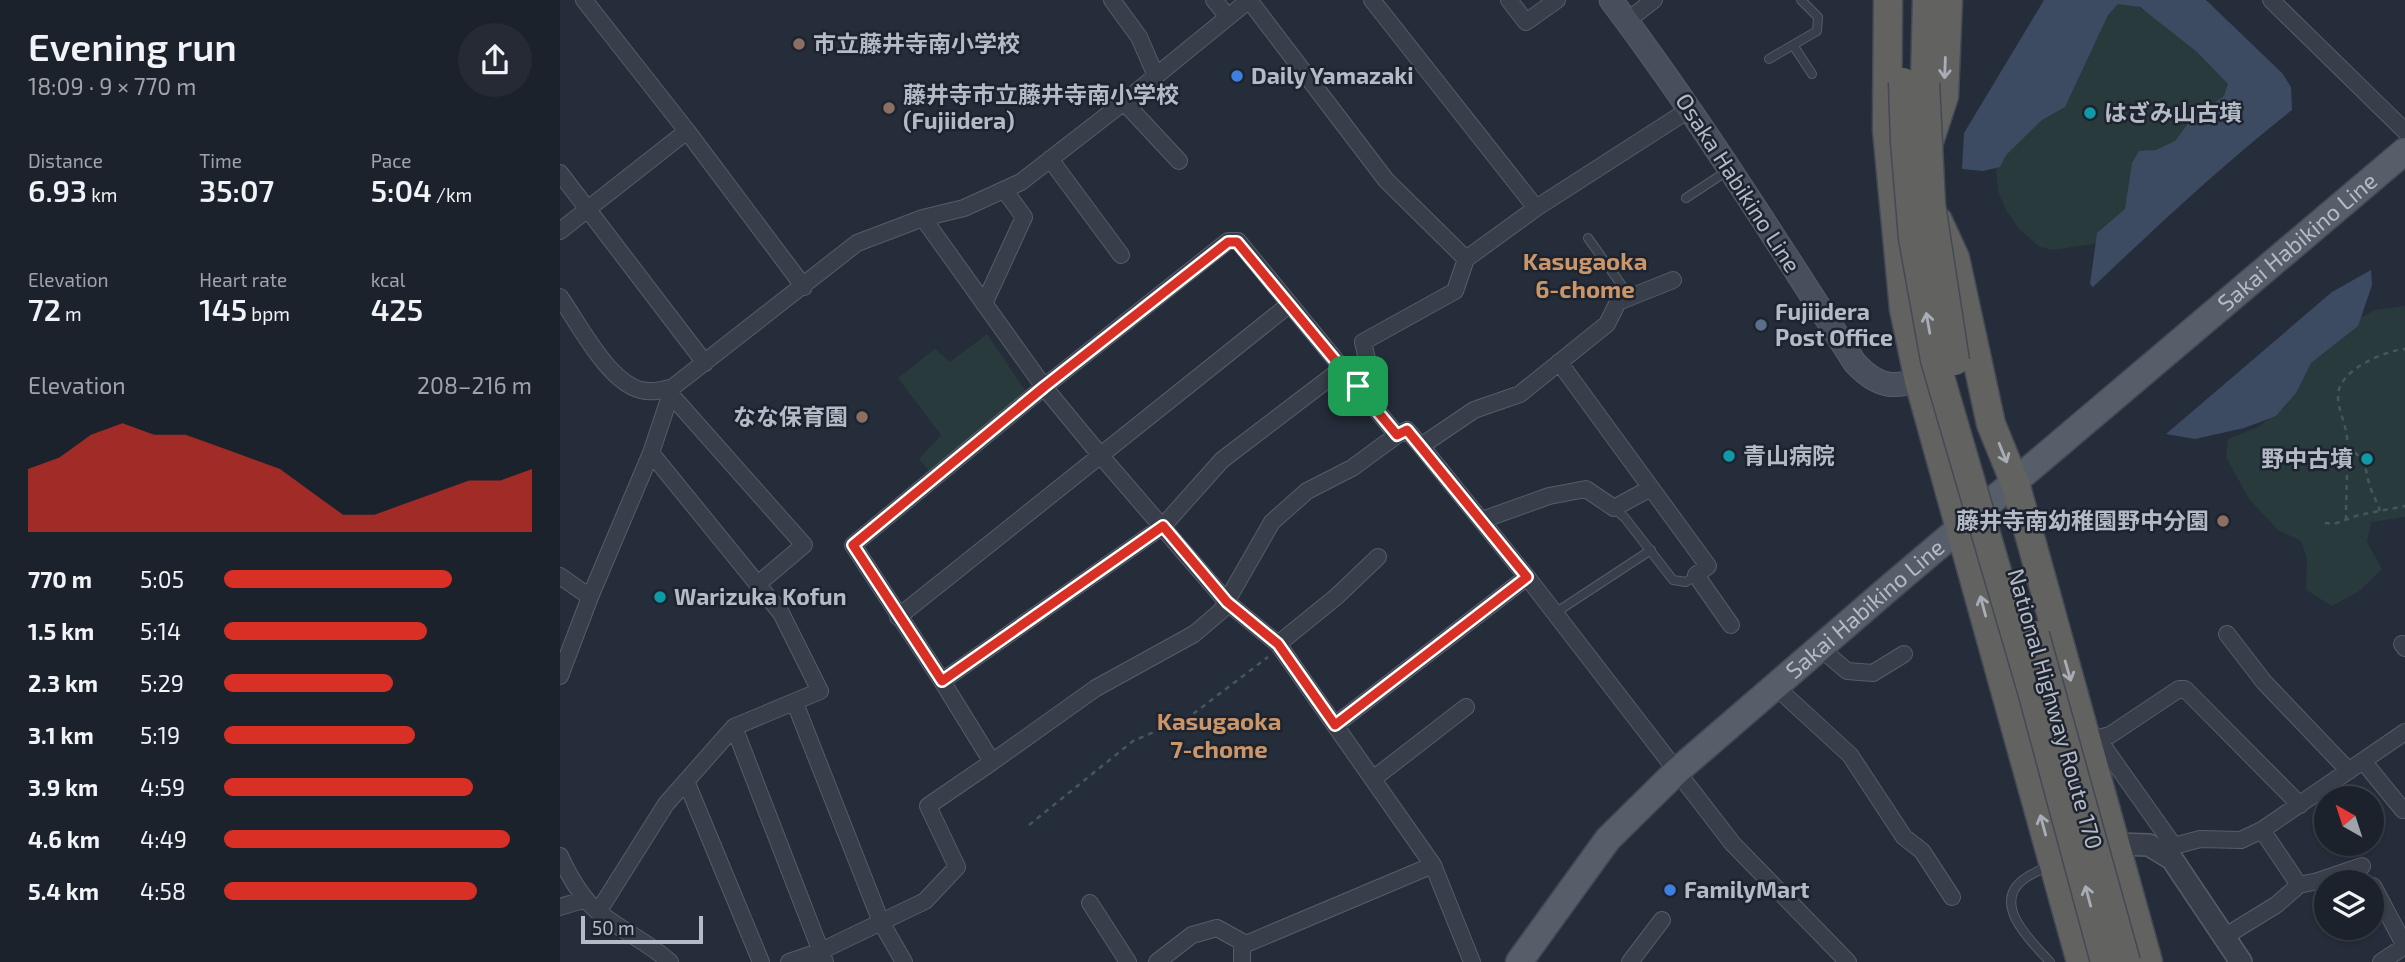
<!DOCTYPE html>
<meta charset="utf-8">
<style>
:root{--surface:#1c222c;--page:#252a34;--text:#f1f3f6;--muted:#a0a4a9;--line:#3a3f48;--accent:#d93025}
body{margin:0;font-family:"Exo 2","Noto Sans JP",sans-serif;background:var(--page);color:var(--text);height:100vh;display:flex;flex-direction:column;font-size:26px;white-space:nowrap}
*{box-sizing:border-box;margin:0}
p{font-size:23px;color:var(--muted)}
.icon{flex:none;width:38px;height:38px;fill:none;stroke:currentColor;stroke-width:2;stroke-linecap:round;stroke-linejoin:round}
.map{position:relative;flex:1;overflow:hidden}
.drawer{display:flex;flex-direction:column;background:var(--surface);width:560px}
.drawer>*{flex:none}
.needle{width:46px;rotate:321deg}
.tools{position:absolute;left:1754px;top:786px;display:grid;gap:14px}
.tools a{display:grid;place-items:center;width:70px;height:70px;border-radius:50%;background:var(--surface);box-shadow:0 2px 5px #0004,0 0 0 2px var(--line);font-size:35px}
.scale{position:absolute;left:21px;bottom:18px;width:122px;box-sizing:border-box;padding-left:7px;border:4px solid #b4bac6;border-top:0;font-size:19px;line-height:24px;white-space:nowrap;color:#b4bac6;-webkit-text-stroke:5px #1d242f;paint-order:stroke}
.pin{position:absolute;display:grid;place-items:center;width:60px;height:60px;color:#fff;margin:-30px;border-radius:14px;box-shadow:0 4px 10px #0006}
.round{display:grid;place-items:center;flex:none;width:74px;height:74px;border-radius:37px;background:var(--page)}
.summary{display:flex;align-items:center;justify-content:space-between;height:119px;padding:0 28px}
h1{font-size:38px;font-weight:600;line-height:52px}
.figures{display:grid;grid-template-columns:repeat(3,1fr);gap:10px;height:119px;padding:7px 28px}
.figures div{display:grid;align-content:center}
.figures b{font-size:30px;font-weight:600}
.figures small{font-size:19px;font-weight:400}
.figures p{font-size:19px}
.chart{height:196px;padding:14px 28px}
.chart p{display:flex;justify-content:space-between}
.chart svg{width:100%;height:126px;margin-top:7px;fill:var(--accent);opacity:.7}
ul{padding:0 28px;list-style:none;font-size:23px}
li{display:grid;grid-template-columns:112px 84px 1fr;align-items:center;height:52px}
li i{height:18px;border-radius:9px;background:var(--accent)}
main{display:flex;flex:1;min-height:0}
.map>svg:first-child{display:block}
.green{fill:#283a3c}
.water{fill:#3c4b61}
.lines{fill:none;stroke-linecap:round;stroke-linejoin:round}
.service-casing{stroke:#565d68;stroke-width:10}
.minor-casing{stroke:#565d68;stroke-width:18}
.tertiary-casing{stroke:#565d68;stroke-width:24}
.secondary-casing{stroke:#565d68;stroke-width:25}
.primary-casing{stroke:#414853;stroke-width:29}
.trunk-casing{stroke:#434a55;stroke-width:31}
.path{stroke:#46575a;stroke-width:2.5;stroke-dasharray:5 5;stroke-linecap:butt}
.service{stroke:#383f4a;stroke-width:8}
.minor{stroke:#383f4a;stroke-width:16}
.tertiary{stroke:#383f4a;stroke-width:21}
.secondary{stroke:#474f5d;stroke-width:23}
.primary{stroke:#565e6a;stroke-width:26}
.trunk{stroke:#626260;stroke-width:28}
.trunk-bridge-casing{stroke:#434a55;stroke-width:31;stroke-linecap:butt}
.trunk-bridge{stroke:#626260;stroke-width:28}
.oneway{stroke:#a8adb7}
.route-casing{stroke:#fff;stroke-width:14}
.route{stroke:#d93025;stroke-width:9}
.education-dot{fill:#8d6e63;stroke:#1d242f;stroke-width:2.5}
.shop-dot{fill:#3f7fe0;stroke:#1d242f;stroke-width:2.5}
.culture-dot{fill:#0f9aa8;stroke:#1d242f;stroke-width:2.5}
.service-dot{fill:#5c6f8a;stroke:#1d242f;stroke-width:2.5}
.labels{text-anchor:middle;stroke-width:5;stroke-linejoin:round;paint-order:stroke}
.poi-label{font-size:23px;font-weight:bold;fill:#b4bac6;stroke:#1d242f;text-anchor:start}
.street-label{font-size:23px;fill:#b4bac6;stroke:#1d242f}
.neighbourhood-label{font-size:24px;font-weight:bold;fill:#cb956a;stroke:#1d242f}
</style>
<main>
<section class="drawer">
<div class="summary"><div><h1>Evening run</h1><p>18:09 · 9 × 770 m</p></div><a class="round"><svg class="icon" aria-label="share" viewBox="0 0 24 24"><path d="M12 15V3M7 8l5-5 5 5M5 13v7h14v-7"/></svg></a></div>
<div class="figures">
<div><p>Distance</p><b>6.93<small> km</small></b></div>
<div><p>Time</p><b>35:07</b></div>
<div><p>Pace</p><b>5:04<small> /km</small></b></div>
</div>
<div class="figures">
<div><p>Elevation</p><b>72<small> m</small></b></div>
<div><p>Heart rate</p><b>145<small> bpm</small></b></div>
<div><p>kcal</p><b>425</b></div>
</div>
<div class="chart"><p><span>Elevation</span>208–216 m</p>
<svg viewBox="0 0 160 44" preserveAspectRatio="none"><path d="M0 44V22L10 18L20 10L30 6L40 10L50 10L60 14L70 18L80 22L90 30L100 38L110 38L120 34L130 30L140 26L150 26L160 22V44z"/></svg>
</div>
<ul>
<li><b>770 m</b>5:05<i style="width:74%"></i></li>
<li><b>1.5 km</b>5:14<i style="width:66%"></i></li>
<li><b>2.3 km</b>5:29<i style="width:55%"></i></li>
<li><b>3.1 km</b>5:19<i style="width:62%"></i></li>
<li><b>3.9 km</b>4:59<i style="width:81%"></i></li>
<li><b>4.6 km</b>4:49<i style="width:93%"></i></li>
<li><b>5.4 km</b>4:58<i style="width:82%"></i></li>
</ul>
</section>
<div class="map">
<svg width="1845" height="962" viewBox="0 0 1845 962">
<rect width="100%" height="100%" fill="#252d3a"/>
<!-- green -->
<path class="green" d="M1565 0C1598 16 1649 55 1671 84L1660 112 1555 232 1533 244 1493 250 1480 247 1459 229 1446 210 1438 191 1436 168 1533 14Z
M1845 306V517L1811 522 1807 542 1822 569 1799 591 1772 606 1746 590 1747 559 1741 541 1718 530 1689 499 1666 457 1668 439 1698 427 1725 407 1750 359 1782 327 1815 310Z
M427 334 467 393 369 471 359 459 381 435 338 378 375 349 390 362Z"/>
<!-- water -->
<path class="water" d="M1484 0H1646L1722 73 1731 87 1732 110C1662 165 1597 226 1533 287L1530 284 1537 233 1565 209 1572 163 1579 151 1596 150 1615 141 1630 121 1664 96 1668 84 1637 52 1580 7 1558 4 1548 15 1505 107 1482 120 1446 155 1440 167 1423 171 1402 169 1404 133Z
M1811 270 1812 285 1798 326 1751 363 1736 393 1716 416 1684 428 1635 439 1606 434 1772 292Z"/>
<g class="lines">
<defs>
<path id="service" d="M1233 45 1252 74
M1209 59 1257 31 1258 17 1241 0
M1126 198 1167 171
M1028 238 1070 297
M1054 508 1065 518 1113 580 1126 582 1136 575
M995 613 1091 550
M1488 866C1480 870 1471 874 1464 879 1430 904 1472 942 1490 962"/>
<path id="minor" d="M24 0 127 131 244 287
M552 0 579 37 596 76
M654 0 668 17
M689 0 826 180 906 259
M812 0 976 208
M949 0 966 22 997 0
M1711 0 1845 131
M1067 21 1094 0
M564 102 619 161
M490 159 561 255
M0 173 145 363
M363 218 484 387 541 456 667 602 718 644 873 865 912 962
M0 231 127 131
M0 297C19 324 48 382 81 390 92 393 103 390 113 387L297 243 363 218 404 208 461 182 564 102 689 0
M424 304 464 217 445 191
M999 362 1148 566 1136 575 1171 625
M798 385 809 368 803 342 895 291 906 259 976 208 1130 109
M112 396 244 545 198 584
M837 435 792 468 747 491 712 522 661 611 634 634 536 688 432 762 382 681 293 545 484 387 668 241H678L837 435 847 430 861 446 967 577 1173 844 1288 962
M861 446 914 410 960 394 1047 324 1058 302 1113 280
M922 520 989 496 1026 489 1054 508 1091 488
M0 576 30 597
M338 617 730 304
M1667 634 1704 682 1789 771
M718 644 776 597 818 557
M1842 644 1845 648
M1260 648 1287 671 1313 673 1344 654
M0 676 30 597 91 453 113 387
M382 681 603 526 662 460 784 367
M1215 686 1290 755 1344 837 1362 851 1392 897
M235 703 321 922 344 962
M775 725 967 577
M174 727 265 962
M1538 739 1614 846
M1527 741 1550 735 1619 689H1625L1740 805
M1803 761 1843 810
M813 779 906 707
M126 781 201 962
M1599 850 1640 839 1681 840 1702 830 1845 732
M0 856C9 876 20 896 37 911 60 930 88 942 110 962
M1739 885 1758 881 1802 866
M1813 886 1845 946
M530 903 568 962
M0 907 26 899
M38 912 106 804 174 727 260 691 221 613 91 453
M1664 937 1716 905 1739 885 1702 830
M229 962 261 951 365 901 397 867 368 806 432 762
M597 962 632 935 657 928 686 944 873 865
M682 962V942
M1070 962 1102 920
M1821 962 1845 946"/>
<path id="tertiary" d="M1543 848 1556 844 1589 845 1612 859 1681 962"/>
<path id="secondary" d="M1051 0C1139 117 1216 240 1295 363 1323 393 1338 386 1374 376"/>
<g id="primary">
<path id="s1" d="M959 962 1048 839 1117 771 1329 588 1845 151"/>
</g>
<path id="trunk" d="M1328 0 1327 130 1344 309 1359 381 1521 962
M1365 83 1367 0
M1368 145 1384 96 1388 0
M1378 221 1395 258 1431 424 1455 483 1588 962"/>
</defs>
<!-- service casing -->
<use href="#service" class="service-casing"/>
<!-- minor casing -->
<use href="#minor" class="minor-casing"/>
<!-- tertiary casing -->
<use href="#tertiary" class="tertiary-casing"/>
<!-- secondary casing -->
<use href="#secondary" class="secondary-casing"/>
<!-- primary casing -->
<use href="#primary" class="primary-casing"/>
<!-- trunk casing -->
<use href="#trunk" class="trunk-casing"/>
<!-- path -->
<path class="path" d="M1787 446C1806 461 1804 462 1809 484 1812 493 1817 502 1820 511
M1786 520C1786 493 1788 465 1787 438 1786 424 1778 411 1778 396 1778 370 1824 351 1845 349
M1765 523 1774 524 1799 515 1845 506
M469 825 573 741 629 717 708 657"/>
<!-- service -->
<use href="#service" class="service"/>
<!-- minor -->
<use href="#minor" class="minor"/>
<!-- tertiary -->
<use href="#tertiary" class="tertiary"/>
<!-- secondary -->
<use href="#secondary" class="secondary"/>
<!-- primary -->
<use href="#primary" class="primary"/>
<!-- trunk -->
<use href="#trunk" class="trunk"/>
<defs>
<path id="trunk-bridge" d="M1343 82 1345 142 1353 238 1375 360 1472 691 1545 962
M1365 83 1371 205 1395 361
M1475 635 1566 962"/>
</defs>
<!-- trunk-bridge casing -->
<use href="#trunk-bridge" class="trunk-bridge-casing"/>
<!-- trunk-bridge -->
<use href="#trunk-bridge" class="trunk-bridge"/>
</g>
<!-- one-way arrows -->
<defs><path id="oneway-shaft" d="M-6 0H5M1.5-3L5.5 0L1.5 3" fill="none" stroke-width="1.6" stroke-linecap="round" stroke-linejoin="round" transform="scale(1.75)"/></defs>
<g class="oneway">
<use href="#oneway-shaft" transform="translate(1385 68) rotate(92)"/>
<use href="#oneway-shaft" transform="translate(1368 323) rotate(-100)"/>
<use href="#oneway-shaft" transform="translate(1443 453) rotate(68)"/>
<use href="#oneway-shaft" transform="translate(1423 606) rotate(-105)"/>
<use href="#oneway-shaft" transform="translate(1508 671) rotate(74)"/>
<use href="#oneway-shaft" transform="translate(1483 825) rotate(-105)"/>
<use href="#oneway-shaft" transform="translate(1528 896) rotate(-105)"/>
</g>
<g class="lines">
<defs>
<path id="route" d="M668 242H677L837 435 847 430 967 577 775 725 718 644 667 602 603 526 382 681 293 545 484 387Z"/>
</defs>
<!-- route casing -->
<use href="#route" class="route-casing"/>
<!-- route -->
<use href="#route" class="route"/>
</g>
<!-- markers -->
<g class="education-dot">
<circle cx="239" cy="44" r="7"/>
<circle cx="329" cy="108" r="7"/>
<circle cx="302" cy="417" r="7"/>
<circle cx="1663" cy="521" r="7"/>
</g>
<g class="shop-dot">
<circle cx="677" cy="76" r="7"/>
<circle cx="1110" cy="890" r="7"/>
</g>
<g class="culture-dot">
<circle cx="1530" cy="113" r="7"/>
<circle cx="1169" cy="456" r="7"/>
<circle cx="1807" cy="459" r="7"/>
<circle cx="100" cy="597" r="7"/>
</g>
<circle class="service-dot" cx="1201" cy="325" r="7"/>
<g class="labels">
<!-- poi labels -->
<g class="poi-label">
<text x="253" y="52">市立藤井寺南小学校</text>
<text x="691" y="84">Daily Yamazaki</text>
<text x="343" y="103">藤井寺市立藤井寺南小学校<tspan x="343" dy="26">(Fujiidera)</tspan></text>
<text x="1544" y="121">はざみ山古墳</text>
<text x="1215" y="320">Fujiidera<tspan x="1215" dy="26">Post Office</tspan></text>
<text x="288" y="425" text-anchor="end">なな保育園</text>
<text x="1183" y="464">青山病院</text>
<text x="1793" y="467" text-anchor="end">野中古墳</text>
<text x="1649" y="529" text-anchor="end">藤井寺南幼稚園野中分園</text>
<text x="114" y="605">Warizuka Kofun</text>
<text x="1124" y="898">FamilyMart</text>
</g>
<!-- street labels -->
<g class="street-label">
<text transform="translate(1178 183) rotate(57)" y="8">Osaka Habikino Line</text>
<text dy="8" stroke="none"><textPath href="#s1" startOffset="1064">Sakai Habikino Line</textPath></text>
<text dy="8" stroke="none"><textPath href="#s1" startOffset="497">Sakai Habikino Line</textPath></text>
<text transform="translate(1495 709) rotate(74)" y="8">National Highway Route 170</text>
</g>
<!-- neighbourhood labels -->
<g class="neighbourhood-label">
<text x="1025" y="270">Kasugaoka<tspan x="1025" dy="28">6-chome</tspan></text>
<text x="659" y="730">Kasugaoka<tspan x="659" dy="28">7-chome</tspan></text>
</g>
</g>
</svg>
<div class="tools">
<a><svg class="needle" viewBox="-14 -14 28 28"><path d="M0-13l5 13h-10z" fill="#e53935"/><path d="M0 13l5-13h-10z" fill="#a0a4a9"/></svg></a>
<a><svg class="icon" aria-label="layers" viewBox="0 0 24 24"><path d="M12 4l9 5-9 5-9-5zM3 14l9 5 9-5"/></svg></a>
</div>
<div class="scale">50 m</div>
<div class="pin" style="left:798px;top:386px;background:#1e9e55"><svg class="icon" aria-label="arrive" viewBox="0 0 24 24"><path d="M6 21V4h12l-3 4 3 4H6"/></svg></div>
</div>
</main>
